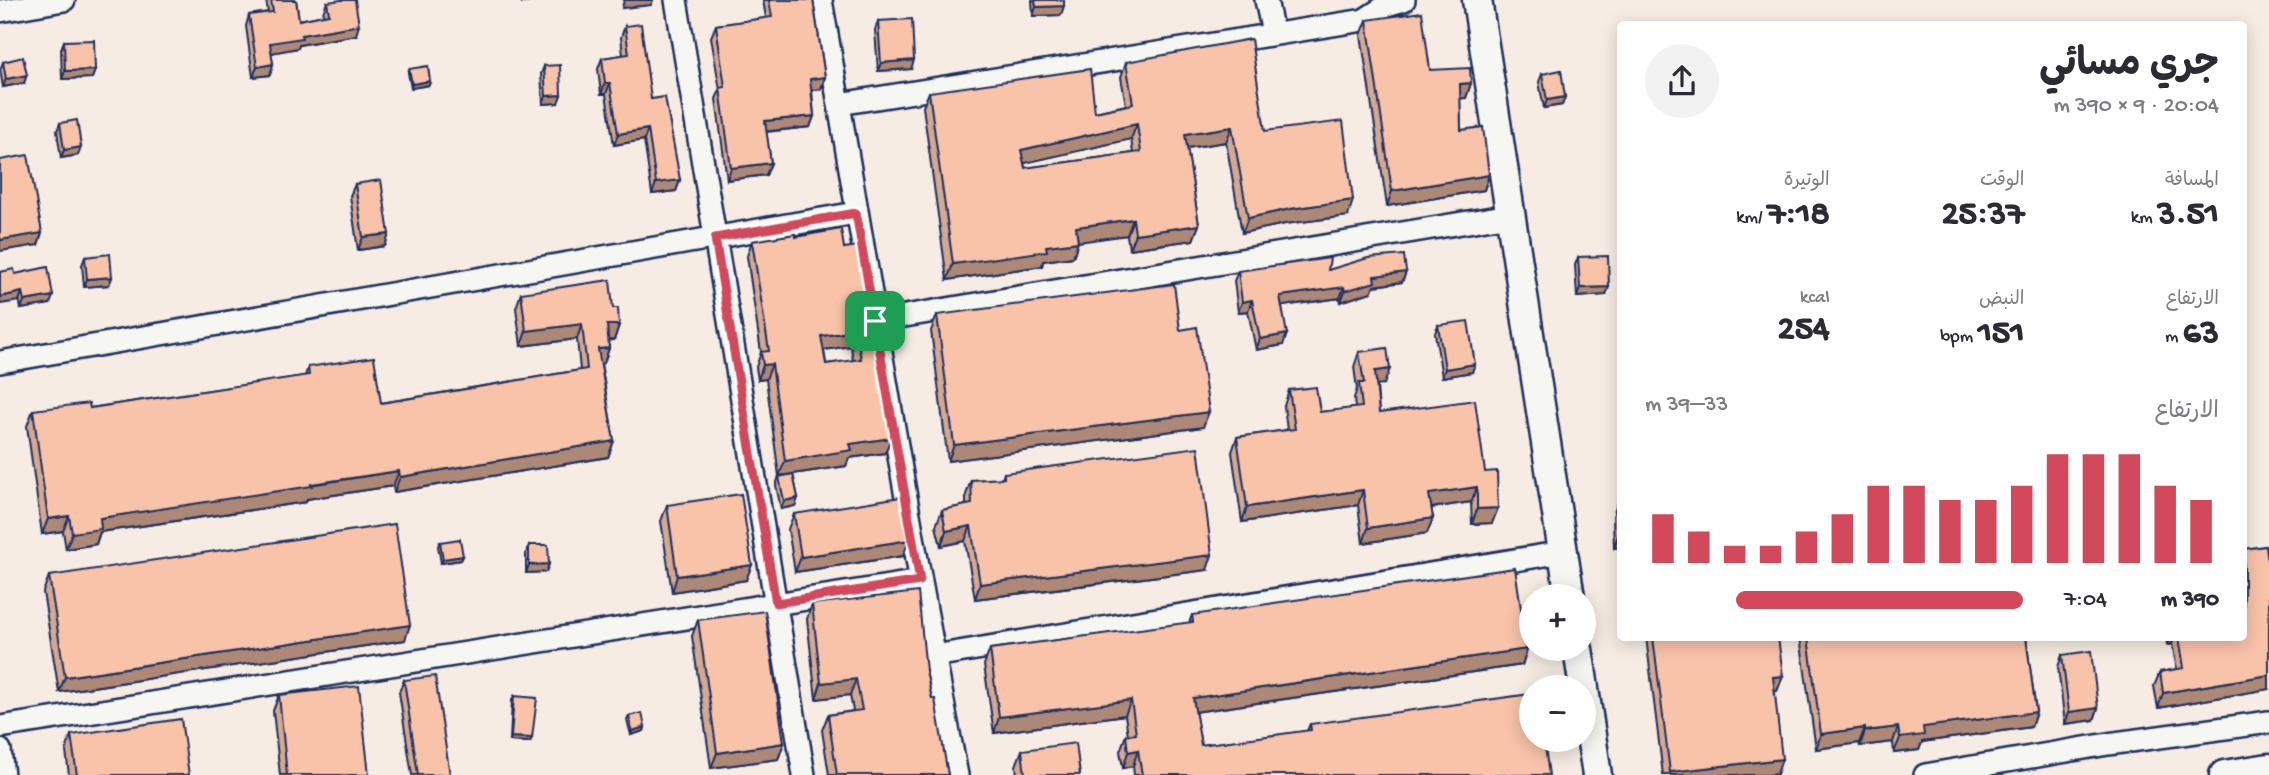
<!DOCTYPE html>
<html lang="ar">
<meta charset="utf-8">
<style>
:root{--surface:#fff;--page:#f2f2f3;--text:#2b2b33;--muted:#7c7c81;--accent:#d1495b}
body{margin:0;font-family:"Gochi Hand","Playpen Sans Arabic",sans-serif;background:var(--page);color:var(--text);direction:rtl;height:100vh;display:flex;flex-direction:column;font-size:26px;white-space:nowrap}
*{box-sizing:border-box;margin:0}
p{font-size:23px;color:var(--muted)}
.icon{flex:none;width:38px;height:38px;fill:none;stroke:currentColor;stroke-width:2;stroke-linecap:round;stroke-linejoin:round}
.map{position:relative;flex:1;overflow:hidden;direction:ltr}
.drawer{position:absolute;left:1617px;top:21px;width:630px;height:620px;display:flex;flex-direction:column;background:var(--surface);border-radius:7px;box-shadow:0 4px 18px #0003;direction:rtl}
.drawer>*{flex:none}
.tools{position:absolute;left:1519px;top:584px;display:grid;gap:14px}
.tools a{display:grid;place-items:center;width:77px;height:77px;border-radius:50%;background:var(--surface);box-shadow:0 4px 18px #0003;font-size:35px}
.pin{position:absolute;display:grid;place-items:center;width:60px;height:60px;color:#fff;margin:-30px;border-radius:14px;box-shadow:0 4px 10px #0006}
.round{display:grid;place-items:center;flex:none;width:74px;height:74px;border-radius:37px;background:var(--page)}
.head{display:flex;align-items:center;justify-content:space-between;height:119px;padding:0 28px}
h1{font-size:38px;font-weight:700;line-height:52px}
.stats{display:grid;grid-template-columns:repeat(3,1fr);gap:10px;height:119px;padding:7px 28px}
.stats div{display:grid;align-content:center}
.stats b{font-size:35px;font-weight:700}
.stats small{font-size:19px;font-weight:400}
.stats p{font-size:19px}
.chart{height:196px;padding:14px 28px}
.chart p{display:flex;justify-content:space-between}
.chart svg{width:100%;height:126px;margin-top:7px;stroke:var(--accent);stroke-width:6}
ul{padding:0 28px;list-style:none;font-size:23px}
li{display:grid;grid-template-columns:112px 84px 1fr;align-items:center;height:52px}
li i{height:18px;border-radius:9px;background:var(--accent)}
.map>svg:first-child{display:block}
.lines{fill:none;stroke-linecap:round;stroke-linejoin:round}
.street-casing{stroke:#1b2f5e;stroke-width:26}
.secondary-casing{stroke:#1b2f5e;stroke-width:33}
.street{stroke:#f6f6f2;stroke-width:21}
.secondary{stroke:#f6f6f2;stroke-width:28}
.wall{fill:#d5a891;stroke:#1b2f5e;stroke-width:2;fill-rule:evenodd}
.shaded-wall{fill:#ae8876;stroke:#1b2f5e;stroke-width:2}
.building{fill:#f8c3a9;stroke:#1b2f5e;stroke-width:2;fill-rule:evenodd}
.route-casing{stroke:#fff;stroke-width:14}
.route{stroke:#d1495b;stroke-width:9}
</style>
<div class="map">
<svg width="2269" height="775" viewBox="0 0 2269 775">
<rect width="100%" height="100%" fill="#f6ece3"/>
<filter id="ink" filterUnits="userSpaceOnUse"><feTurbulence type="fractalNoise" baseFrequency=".0143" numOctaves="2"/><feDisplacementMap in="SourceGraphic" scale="14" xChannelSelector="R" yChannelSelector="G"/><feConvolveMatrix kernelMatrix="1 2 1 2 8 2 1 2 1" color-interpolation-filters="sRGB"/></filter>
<g filter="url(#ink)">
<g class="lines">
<defs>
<path id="street" d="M676 0 804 775
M821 0C866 258 907 518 957 775
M1266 0 1273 33
M0 11 64 0
M839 104 1364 20 1387 5 1404 0
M875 321 1510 215
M0 362 856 213
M934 656 1563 552
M0 727 920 581
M0 750 3 775
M1925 775 2108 744 2269 722"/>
<path id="secondary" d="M1477 0 1570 597
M1578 649 1584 688
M1584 689 1597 775
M2224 775 2269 768"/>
</defs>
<!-- street casing -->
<use href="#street" class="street-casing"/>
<!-- secondary casing -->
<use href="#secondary" class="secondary-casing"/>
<!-- street -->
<use href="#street" class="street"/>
<!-- secondary -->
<use href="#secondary" class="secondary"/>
</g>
<!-- wall -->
<path class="wall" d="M266 0H296L299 20 324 15 323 13 327 2 356 35 299 45 298 48 271 53 273 64 270 75 253 77 246 26 249 15 268 12Z
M763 0H813L825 77 821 89 812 90 814 116 810 127 766 132 771 163 766 175 727 180 716 99 720 90 711 37 716 25 766 18Z
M1032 0H1064L1061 15 1033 16Z
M1367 20 1430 70 1471 83 1466 98H1460L1461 130 1489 175 1484 190 1387 206 1361 35Z
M878 21 911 69 878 71 875 30Z
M625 26 680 180 676 191 652 194 644 140 614 145 606 94H601L598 69 602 58 623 55 621 37Z
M64 41 95 70 92 78 62 79 61 49Z
M3 62 24 83 3 87 0 70Z
M1126 62 1265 131 1348 216 1285 224 1242 233 1226 142 1187 148 1199 225 1193 240 1129 249 1127 235 1078 241 1073 257 1043 261 1042 266 947 280 923 107 929 92 1095 112 1126 105 1121 77ZM1131 139 1133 153 1025 168 1024 163Z
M544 66 558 103 543 104 541 74Z
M409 69 430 81 429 85 411 88 408 73Z
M1542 74 1565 97 1562 105 1544 108 1539 82Z
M60 123 81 147 78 155 61 158 57 131Z
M355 184 389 234 385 246 358 250 350 196Z
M795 237 844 248 891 438 885 453 849 458 846 466 793 474 798 498 795 506 781 509 776 485 779 476 766 379 758 380 756 367 761 352 747 256 752 241ZM851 346 853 361 826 364 824 350Z
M85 257 112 277 109 285 84 287 82 265Z
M1578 257 1606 295 1577 297 1575 265Z
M1328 270 1406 272 1402 282 1374 286 1371 292 1341 302 1340 298 1282 306 1283 345 1256 350 1248 311 1238 312 1234 281 1238 271Z
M15 274 50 304 21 309Z
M521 293 613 308 619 325 614 340H609V348L604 363H601L614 441 608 457 394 492 393 486 307 499 306 502 100 532 96 544 66 549 63 531 42 534 27 426 33 410 90 408 305 376 308 367 381 403 580 370 577 339 521 346 516 308Z
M937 315 1180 330 1203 427 948 461 931 331Z
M1438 325 1472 372 1442 377 1435 333Z
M1359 352 1384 384 1377 385 1379 413 1485 472 1498 508 1492 523 1472 524 1471 502 1431 508 1433 518 1427 533 1363 543 1358 505 1242 522 1232 452 1237 437 1287 430 1284 406 1289 390 1320 412 1355 408 1354 398 1357 389 1354 367Z
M1004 473 1207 570 975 599 965 541 941 546 936 526 942 510 966 505V495L971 480 1002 479Z
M1617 504H1620V547L1614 548 1613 516Z
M667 505 746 580 672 592 661 521Z
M794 514 903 556 795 572 788 529Z
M440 542 463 556 461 560 441 563 438 546Z
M529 545 549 564 546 572 526 573V553Z
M2266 546 2269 569V689L2158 708 2154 686 2160 672 2177 669 2172 644 2167 645 2166 637H2244V549Z
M49 576 405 640 59 692 43 592Z
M812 604 926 671 948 775H829L822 730 828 715 853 711 850 695 816 699 807 619Z
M1192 615 1527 649 1522 665 1195 712 1201 745 1307 731 1310 724 1549 775H1134L1133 766 1123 768 1120 751 1126 735H1128L1125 715 994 733 984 665 990 649 1189 623Z
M698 620 784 743 778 759 711 768 692 636Z
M1646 637H1669V638L1783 676 1777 691H1775L1777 774 1768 775H1663Z
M1800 637H2026L2036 712 2031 727 1922 742 1919 750 1894 753 1893 742 1860 746 1859 743 1816 749Z
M2062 655 2098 708 2094 720 2065 724 2058 667Z
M404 680 450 775H412L399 692Z
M279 695 369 775H280L273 711Z
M514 696 530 742 510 741 512 700Z
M629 716 645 727 644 731 631 735 627 720Z
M71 735 189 775H69L66 751Z
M1022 750 1080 775H1017L1016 766Z"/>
<!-- shaded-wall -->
<path class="shaded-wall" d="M523 0H544L522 3Z
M624 0H653L651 5 622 8Z
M1064 6 1061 15 1033 16 1036 7Z
M359 25 356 35 299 45 298 48 266 54 270 43 301 35Z
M914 60 911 69 878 71 881 63Z
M273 64 270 75 253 77 257 67Z
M95 70 92 78 62 79 65 71Z
M27 75 24 83 3 87 6 79Z
M825 77 821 89 806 91 810 79Z
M430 81 429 85 411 88 412 84Z
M605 83H610L606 94H601Z
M1471 83 1466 98 1455 99 1460 84Z
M561 95 558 103 543 104 546 96Z
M1565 97 1562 105 1544 108 1547 100Z
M814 116 810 127 761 132 765 121Z
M1137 124 1131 139 1016 165 1021 150Z
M1232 127 1226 142 1180 149 1185 134Z
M648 129 644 140 614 145 618 134Z
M81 147 78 155 61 158 64 150Z
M771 163 766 175 727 180 731 168Z
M1489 175 1484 190 1387 206 1392 191Z
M680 180 676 191 652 194 656 183Z
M1353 200 1348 216 1285 224 1242 233 1248 218 1290 209Z
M1133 219 1127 235 1071 243 1076 227Z
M1199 225 1193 240 1129 249 1135 234Z
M42 233 38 245 0 251V240Z
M389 234 385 246 358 250 363 237Z
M1078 242 1073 257 1043 261 1042 266 947 280 953 264 1046 246Z
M1406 272 1402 282 1374 286 1371 292 1341 302 1345 291 1374 276Z
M112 277 109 285 84 287 87 279Z
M1344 287 1340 298 1276 307 1280 296Z
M1609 287 1606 295 1577 297 1580 288Z
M22 292 19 301 0 304V297Z
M53 296 50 304 21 309 24 301Z
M1252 300 1248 311 1238 312 1242 302Z
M582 324 577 339 521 346 526 331Z
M607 325H619L614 340 601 341Z
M856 331 851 346 816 351 821 336Z
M1287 334 1283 345 1256 350 1260 339Z
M609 348 604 363 592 364 598 349Z
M772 364 766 379 758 380 763 365Z
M1475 364 1472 372 1442 377 1445 369Z
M1390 369 1384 384 1370 386 1375 371Z
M1209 412 1203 427 948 461 954 445Z
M891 438 885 453 849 458 846 466 779 476 785 461 850 444Z
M614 441 608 457 394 492 400 477Z
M399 471 393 486 307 499 306 502 100 532 96 544 66 549 72 533 100 518Z
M1477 487 1471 502 1424 509 1429 494Z
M1363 490 1358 505 1242 522 1247 507Z
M798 498 795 506 781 509 784 501Z
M1498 508 1492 523 1472 524 1477 509Z
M69 516 63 531 42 534 48 519Z
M1433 518 1427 533 1363 543 1368 528Z
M971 526 965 541 941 546 946 531Z
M1618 535H1620V547L1614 548Z
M909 540 903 556 795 572 801 557Z
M1212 555 1207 570 975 599 980 584Z
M463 556 461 560 441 563 443 559Z
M549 564 546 572 526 573 529 565Z
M752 565 746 580 672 592 677 576Z
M410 625 405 640 59 692 65 677Z
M2170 637H2175L2172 644 2167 645Z
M1527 649 1522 665 1187 713 1193 698Z
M2269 675V689L2158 708 2163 693Z
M1783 676 1777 691 1768 692 1773 677Z
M856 679 850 695 816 699 821 683Z
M1131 700 1125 715 994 733 999 717Z
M2098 708 2094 720 2065 724 2069 712Z
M2036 712 2031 727 1922 742 1919 750 1894 753 1900 738 1923 727Z
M645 727 644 731 631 735 632 731Z
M1898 727 1893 742 1860 746 1865 731Z
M1865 728 1859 743 1816 749 1821 734Z
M511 737 532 738 530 742 510 741Z
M784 743 778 759 711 768 717 753Z
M1138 750 1133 766 1123 768 1128 752Z
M1782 759 1777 774 1768 775H1669L1670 772Z"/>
<!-- building -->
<path class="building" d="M271 0H296L299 20 329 14 327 2 341 0H355L359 25 301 35 302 38 270 43 273 64 257 67 249 15 273 12Z
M769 0H813L825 77 810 79 814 116 765 121 771 163 731 168 720 88 725 87 716 25 772 17Z
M1035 0H1064V6L1036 7Z
M1422 12 1430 70 1470 68 1471 83 1460 84 1461 130 1483 127 1489 175 1392 191 1367 20Z
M912 19 914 60 881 63 878 21Z
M641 24 651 99 665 97 680 180 656 183 648 129 618 134 610 83H605L602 58 629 54 625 26Z
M1251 39 1265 131 1343 121 1353 200 1290 209 1248 218 1232 127 1185 134 1199 225 1135 234 1133 219 1076 227 1078 242 1046 246 1047 251 953 264 929 92 1090 69 1095 112 1133 104 1126 62ZM1137 124 1141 152 1025 168 1021 150Z
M94 40 95 70 65 71 64 41Z
M23 57 27 75 6 79 3 62Z
M560 65 561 95 546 96 544 66Z
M428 66 430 81 412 84 409 69Z
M1561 70 1565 97 1547 100 1542 74Z
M77 120 81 147 64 150 60 123Z
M28 155 42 233 0 240V160Z
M381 180 389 234 363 237 355 184Z
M841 229 844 248 858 246 891 438 850 444 852 450 785 461 772 364 763 365 761 352 769 351 752 241 795 234V237ZM856 331 861 359 826 364 821 336Z
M110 254 112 277 87 279 85 257Z
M1404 255 1406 272 1374 276 1375 282 1345 291 1344 287 1280 296 1287 334 1260 339 1252 300 1242 302 1238 271 1330 258 1328 270 1368 258Z
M1608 256 1609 287 1580 288 1578 257Z
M48 267 53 296 24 301 22 292 0 297V272L14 269 15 274Z
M610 280 613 308H618L619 325H607L609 348 598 349 614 441 400 477 399 471 311 484 312 486 100 518 101 529 72 533 69 516 48 519 33 410 89 403 90 408 309 375 308 367 374 357 381 403 587 369 582 324 526 331 521 293Z
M1174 284 1180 330 1197 327 1209 412 954 445 937 315Z
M1468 321 1475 364 1445 369 1438 325Z
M1387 348 1390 369 1375 371 1379 413 1475 400 1485 472 1497 471 1498 508 1477 509V487L1429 494 1433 518 1368 528 1363 490 1247 507 1237 437 1295 429 1289 390 1316 387 1320 412 1362 407 1359 383H1364L1359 352Z
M1198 447 1212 555 980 584 971 526 946 531 942 510 972 504 971 480 1004 478V473Z
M793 474 798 498 784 501 779 477Z
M741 494 752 565 677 576 667 505Z
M901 497 909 540 801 557 794 514Z
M1617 504H1620V535H1618Z
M395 524 410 625 65 677 49 576Z
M460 539 463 556 443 559 440 542Z
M529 545H548L549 564 529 565Z
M2266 546 2269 569V675L2163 693 2160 672 2184 668 2179 637H2244V549Z
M1515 568 1527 649 1193 698 1201 745 1311 730 1310 724 1531 694V740H1544L1549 775H1142L1138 750 1128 752 1126 735 1136 734 1131 700 999 717 990 649 1193 622 1192 615Z
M918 592 926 671 932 699H935L948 775H837L828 715 862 710 856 679 821 683 812 604Z
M765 611 784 743 717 753 698 620Z
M1653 637H1669V638L1680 637H1778L1783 676 1773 677 1782 759 1670 772Z
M1808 637H2026L2036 712 1923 727 1924 735 1900 738 1898 727 1865 731V728L1821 734Z
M2091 651 2098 708 2069 712 2062 655Z
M435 676 450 775H418L404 680Z
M359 686 369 775H287L279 695Z
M514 696 537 698 532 738 511 737Z
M642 713 645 727 632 731 629 716Z
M181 719 189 775H77L71 735Z
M1076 743 1080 775H1025L1022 750Z"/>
</g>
<g class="lines" filter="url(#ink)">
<defs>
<path id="route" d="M856 213 920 581 776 603 715 238Z"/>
</defs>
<!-- route casing -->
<use href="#route" class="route-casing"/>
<!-- route -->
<use href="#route" class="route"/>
</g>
</svg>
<div class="tools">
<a>+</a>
<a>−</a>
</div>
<div class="pin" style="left:875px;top:321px;background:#1e9e55"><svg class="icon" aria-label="arrive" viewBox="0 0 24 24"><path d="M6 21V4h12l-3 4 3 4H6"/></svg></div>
<section class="drawer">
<div class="head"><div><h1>جري مسائي</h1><p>20:04 · 9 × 390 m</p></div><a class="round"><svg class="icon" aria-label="share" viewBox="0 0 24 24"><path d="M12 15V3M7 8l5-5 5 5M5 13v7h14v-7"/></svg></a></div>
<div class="stats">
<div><p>المسافة</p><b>3.51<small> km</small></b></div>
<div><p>الوقت</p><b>25:37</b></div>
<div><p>الوتيرة</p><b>7:18<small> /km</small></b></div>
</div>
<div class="stats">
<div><p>الارتفاع</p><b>63<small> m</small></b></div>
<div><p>النبض</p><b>151<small> bpm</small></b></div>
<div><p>kcal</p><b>254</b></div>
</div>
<div class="chart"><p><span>الارتفاع</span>33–39 m</p>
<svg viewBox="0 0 160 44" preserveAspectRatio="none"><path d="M5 44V27M15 44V33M25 44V38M35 44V38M45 44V33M55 44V27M65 44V17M75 44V17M85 44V22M95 44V22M105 44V17M115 44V6M125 44V6M135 44V6M145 44V17M155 44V22"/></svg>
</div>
<ul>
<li><b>390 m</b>7:04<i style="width:76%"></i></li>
</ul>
</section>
</div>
